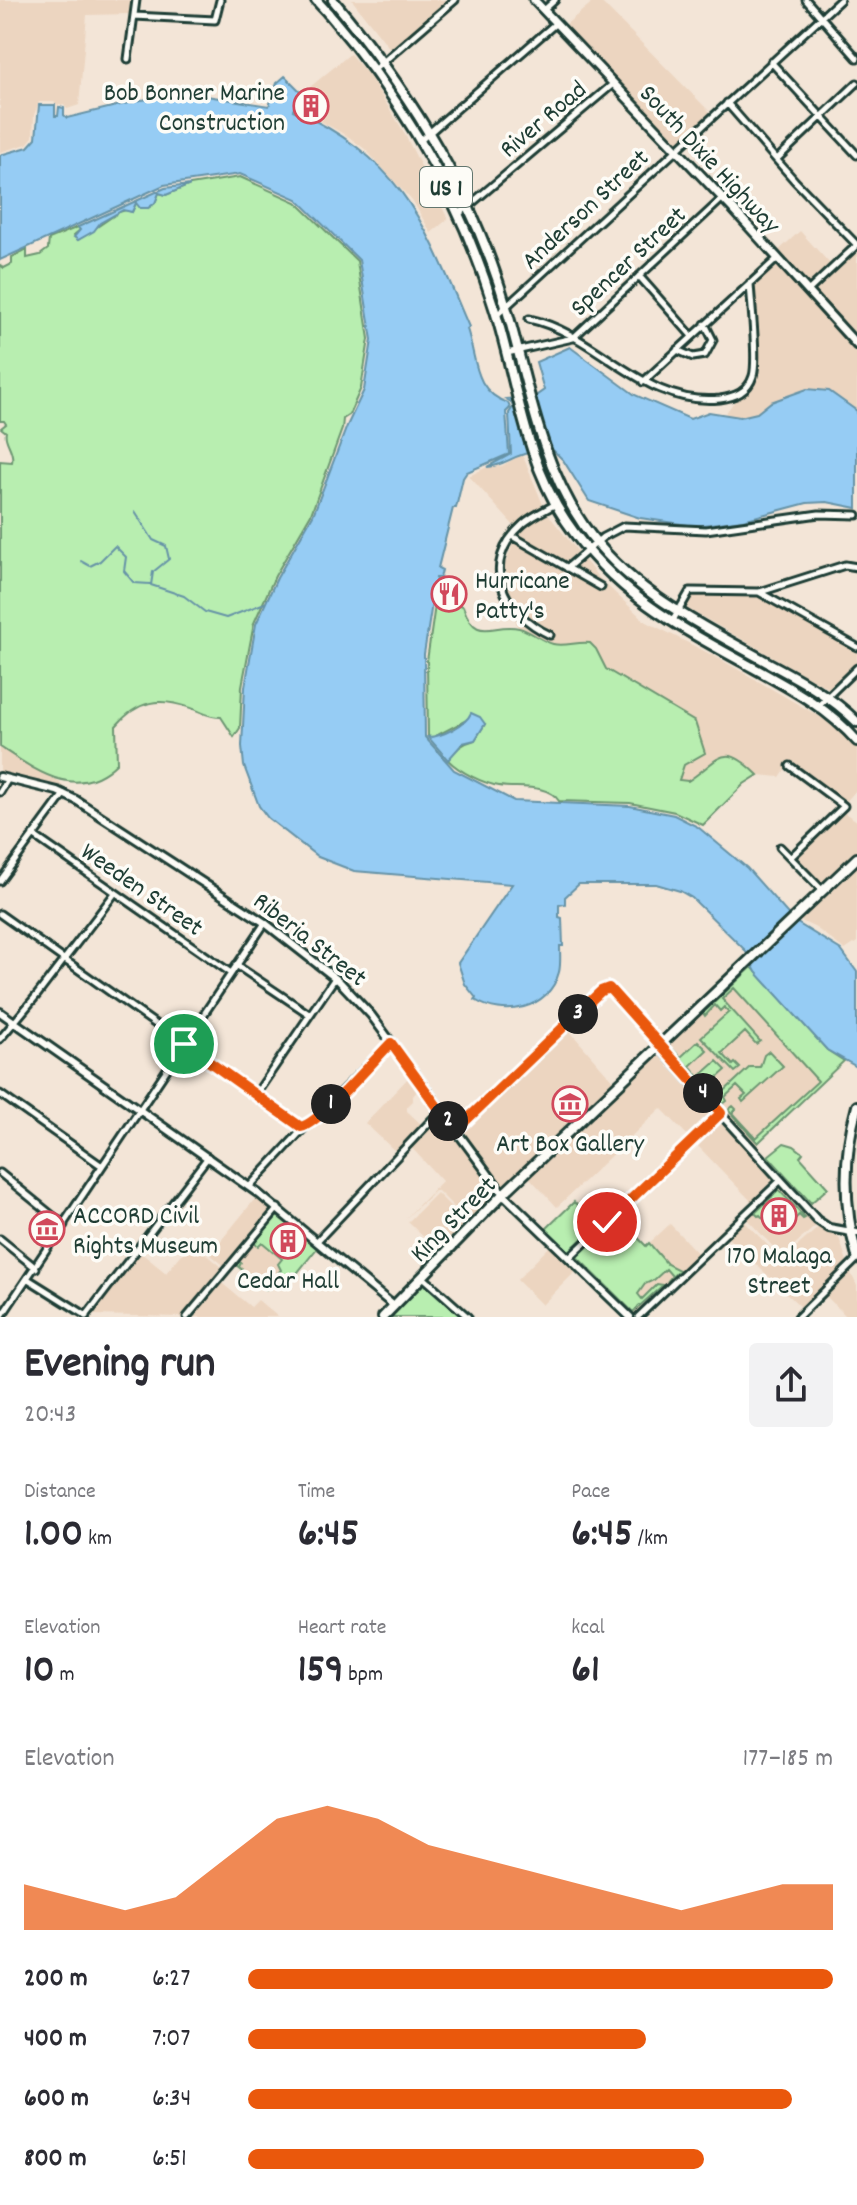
<!DOCTYPE html>
<meta charset="utf-8">
<style>
:root{--surface:#fff;--page:#f2f2f3;--text:#2b2b33;--muted:#7c7c81;--accent:#ea580c}
body{margin:0;font-family:Dekko,sans-serif;background:var(--page);color:var(--text);height:100vh;display:flex;flex-direction:column;font-size:30px;white-space:nowrap}
*{box-sizing:border-box;margin:0}
p{font-size:26px;color:var(--muted)}
.icon{flex:none;width:44px;height:44px;fill:none;stroke:currentColor;stroke-width:2;stroke-linecap:round;stroke-linejoin:round}
.map{position:relative;height:1317px;overflow:hidden}
.drawer{display:flex;flex-direction:column;background:var(--surface);flex:1}
.drawer>*{flex:none}
.pin{position:absolute;display:grid;place-items:center;width:68px;height:68px;color:#fff;margin:-34px;border:4px solid #fff;border-radius:50%;box-shadow:0 2px 8px #0007}
.km{position:absolute;width:40px;height:40px;margin:-20px;border-radius:50%;background:#222;color:#fff;font-size:22px;line-height:40px;text-align:center}
.round{display:grid;place-items:center;flex:none;width:84px;height:84px;border-radius:8px;background:var(--page)}
.overview{display:flex;align-items:center;justify-content:space-between;height:136px;padding:0 24px}
h1{font-size:44px;font-weight:700;line-height:60px}
.stats{display:grid;grid-template-columns:repeat(3,1fr);gap:12px;height:136px;padding:8px 24px}
.stats div{display:grid;align-content:center}
.stats b{font-size:40px;font-weight:700}
.stats small{font-size:22px;font-weight:400}
.stats p{font-size:22px}
.chart{height:224px;padding:16px 24px}
.chart p{display:flex;justify-content:space-between}
.chart svg{width:100%;height:144px;margin-top:8px;fill:var(--accent);opacity:.7}
ul{padding:0 24px;list-style:none;font-size:26px}
li{display:grid;grid-template-columns:128px 96px 1fr;align-items:center;height:60px}
li i{height:20px;border-radius:10px;background:var(--accent)}
.map>svg:first-child{display:block}
.built{fill:#ecd5c0}
.green{fill:#b8eeb0;stroke:#6c9672;stroke-width:2}
.water{fill:#96ccf4;stroke:#6693a7;stroke-width:2}
.lines{fill:none;stroke-linecap:round;stroke-linejoin:round}
.stream{stroke:#6693a7;stroke-width:2}
.minor-casing{stroke:#1f3d34;stroke-width:11}
.tertiary-casing{stroke:#1f3d34;stroke-width:12}
.secondary-casing{stroke:#1f3d34;stroke-width:13}
.primary-casing{stroke:#1f3d34;stroke-width:14}
.trunk-casing{stroke:#1f3d34;stroke-width:14}
.minor{stroke:#fdfcf7;stroke-width:5}
.tertiary{stroke:#fdfcf7;stroke-width:6}
.secondary{stroke:#fdfcf7;stroke-width:7}
.primary{stroke:#fdfcf7;stroke-width:8}
.trunk{stroke:#fdfcf7;stroke-width:8}
.route-casing{stroke:#fff;stroke-width:16}
.route{stroke:#ea580c;stroke-width:10}
.labels{text-anchor:middle;stroke-width:7;stroke-linejoin:round;paint-order:stroke}
.shield{fill:#fdfcf7;stroke:#62766e;stroke-width:2}
.shield-label{font-size:24px;font-weight:bold;fill:#1f3d34}
.poi-label{font-size:26px;fill:#1f3d34;stroke:#fdfcf7}
.street-label{font-size:26px;fill:#1f3d34;stroke:#fdfcf7}
</style>
<div class="map">
<svg width="857" height="1317" viewBox="0 0 857 1317">
<rect width="100%" height="100%" fill="#f3e5d7"/>
<filter id="ink" filterUnits="userSpaceOnUse"><feTurbulence type="fractalNoise" baseFrequency=".0125" numOctaves="2"/><feDisplacementMap in="SourceGraphic" scale="16" xChannelSelector="R" yChannelSelector="G"/><feConvolveMatrix kernelMatrix="1 2 1 2 8 2 1 2 1" color-interpolation-filters="sRGB"/></filter>
<g filter="url(#ink)">
<!-- built -->
<path class="built" d="M0 0H132L130 14 87 15 79 105 67 109 64 105H58L54 102H39L34 115 33 137 27 144 0 152Z
M352 0H450L391 50Z
M595 0H599L711 113 677 145 564 26Z
M350 54 369 76 401 127 448 219 431 233 414 203 366 150 349 137 297 108 304 92Z
M800 231 831 265 808 287 777 252Z
M857 250V340L813 292Z
M778 263 857 349V411L843 400 771 402 757 413 740 417 725 414 736 399 748 392 755 381 758 367 753 285Z
M522 454 544 507 524 519 515 527 469 476 487 467 502 466Z
M547 513 579 553 566 564 517 535 528 524Z
M514 541 603 591 605 585 573 568 583 558 598 577 645 621 718 658 841 729 857 747V789L845 803 790 762 780 777 758 775 741 759 701 772 687 781 678 780 695 722 606 669 596 649 590 643 556 645 518 628 514 615 539 633 552 639 554 634 532 622 515 607 506 591 505 565Z
M695 594 759 595 857 650V663L830 689 683 606 690 595Z
M0 747 60 782 64 790 0 773Z
M843 812 857 821V854L823 886 795 857Z
M857 863V942L845 950 816 928 797 919Z
M749 961 756 972 827 1050 844 1061 753 1148 659 1046Z
M567 1028 615 1083 503 1189 459 1132Z
M659 1050 717 1113 690 1138 661 1108 557 1207 528 1176Z
M411 1075 423 1091 418 1090 413 1096V1101L407 1107V1111L422 1125 396 1152 365 1123Z
M440 1116 499 1194 440 1253 468 1224 467 1220 438 1191H435L406 1218 442 1181 411 1147Z
M721 1118 777 1180 753 1203 695 1143Z
M781 1180 820 1222 782 1256 744 1216Z
M437 1193 466 1222 438 1251 408 1222Z
M259 1194 321 1244 290 1282 280 1273 266 1289 233 1263 227 1268 210 1254Z
M574 1202 600 1229 616 1214 646 1246 670 1224 701 1257 638 1317H630L579 1268 542 1305 517 1280 553 1243 542 1232Z
M744 1221 780 1258H784L820 1226 839 1238 848 1264 802 1308 727 1237Z
M192 1242 223 1268 183 1317 91 1315 140 1252 166 1273Z
M850 1271 857 1286V1317H843L845 1315 825 1295Z
M218 1280 251 1307 258 1300 278 1317H187Z"/>
<!-- green -->
<path class="green" d="M240 177 296 202 357 261 369 339 361 388 349 415 343 419 342 429 311 514 275 576 254 623 242 686 240 728 234 737 221 717C207 717 203 712 191 708 159 697 138 700 116 726L117 763C78 802 38 772 0 747V461L12 462C15 450 3 441 6 432L1 428 6 424 4 421H0V265L4 268 12 264V257L27 249V258L40 255 48 249 49 239 78 227 80 230 74 235 78 240 119 212 126 210 132 212 136 203 148 208 155 203 159 193 166 195 190 185Z
M436 598 463 606C476 645 493 622 519 628 531 631 541 641 553 644 565 647 578 641 590 643L596 649 606 669 695 722 705 753 684 765 679 780 688 781C721 759 723 740 758 775L744 784 703 825 675 812 630 803 559 801C547 783 518 789 499 786 482 783 460 772 448 760 454 749 463 743 475 740L485 724 470 718 432 738 428 736 427 661Z
M752 967 827 1050 844 1061 758 1143 728 1110 733 1106 736 1109 733 1113 756 1138 818 1081 734 988 722 999 760 1041 756 1044 745 1032 722 1053 733 1065 735 1063 740 1068 735 1072 701 1037 729 1012 724 1007 720 1011 715 1005 705 1016 703 1013Z
M698 1041 707 1050 690 1066 699 1077 717 1061 726 1070 708 1086 718 1097 750 1067H760L764 1055 769 1051 783 1066 743 1102 741 1099 746 1095 737 1086 725 1097 727 1101 723 1104 672 1049 681 1057Z
M784 1143 794 1146 803 1153 800 1157 828 1188 811 1203 768 1156Z
M779 1190 805 1218 803 1219 799 1215 779 1234 760 1215 758 1216 755 1213Z
M574 1202 597 1225 587 1218 580 1225 588 1233 569 1251 546 1229Z
M277 1216 318 1247 290 1282 280 1273 266 1289 236 1265 239 1262 241 1263 239 1267 261 1284 264 1280 269 1283 281 1270 278 1264 282 1259 262 1242 258 1246 254 1243Z
M618 1217 646 1246 649 1243 667 1264 679 1270 667 1282 672 1276 666 1269 654 1280 645 1284 638 1294 642 1299 657 1284 663 1285 633 1312 577 1257Z
M425 1282 464 1317H390Z"/>
<!-- water -->
<path class="water" d="M285 76 302 93 293 110C403 159 425 224 469 327L467 329C477 359 473 391 508 403L510 408 506 412 509 454 467 472 463 478 456 508H453L438 568 442 570 440 578H436L424 654 425 737 454 770 514 801 630 806 674 815 698 827 747 868 794 921 841 950 857 972V1067L827 1050 756 972 745 950 692 898 680 891 656 884H579L565 897V904L559 905V917L562 918 563 946H560C560 955 561 964 559 972 549 1010 503 1018 475 1000L476 998 465 984 458 963 512 884 354 871 318 857 268 818 259 806 244 766 242 746 245 687 256 624 277 578 313 515 347 426 364 390 372 340 359 260 297 199 240 174 164 185 0 260V155L28 147 36 138 39 105H55V116H58L59 107 64 108V115L67 118 141 100 194 94 269 106 277 83Z
M190 185 166 195 159 193 155 203 148 208H140L136 203 132 212 123 210 100 223 94 231 78 240 74 237 80 230 78 227 165 188Z
M570 347 635 395 690 419 709 412 740 417 757 413 771 402 807 389 829 391 857 411V508L827 502 807 503 743 520 695 526 640 518 589 501 563 460 554 451 548 452 533 398 544 390 536 362Z
M515 398 529 453C514 455 503 466 487 467L511 454 509 413 513 407 511 402 506 399Z
M471 713 480 717 485 724 475 740 463 743 448 760 428 737C441 737 466 725 471 713Z"/>
<g class="lines">
<!-- stream -->
<path class="stream" d="M135 512 153 540 166 546 169 559 153 572 151 585 184 596 205 612 226 618 265 603
M81 561 90 566 100 561 115 546 126 557 124 571 134 583 150 584"/>
<defs>
<path id="minor" d="M806 0 857 58
M544 10 555 0
M134 16 215 20 220 0
M128 59 136 0
M771 62 857 155
M375 69 455 0
M727 103 795 181 857 245
M421 140 556 23
M777 159 857 83
M459 214 613 84
M639 276 692 336
M808 291 857 245
M497 315 840 0
M529 319C599 334 643 407 720 399 735 397 748 392 753 376 758 360 751 303 750 283
M677 350 693 357 705 355 713 340 705 324
M507 353 573 338 723 198
M643 382 778 258
M512 536 601 587
M567 568 603 537 624 526 706 530 819 514 857 515
M760 592 845 565 857 567
M672 622 690 591 759 592 857 647
M550 635C503 613 478 564 523 524 532 516 545 510 556 504
M819 705 857 668
M790 766 844 806 791 857
M0 792 8 779
M33 835 231 973
M780 847 822 890
M0 881 64 794
M0 914 298 1125 305 1127
M236 965 309 1014
M0 1039 37 995 115 893
M0 1094 102 1166
M256 1094 335 978
M455 1131 606 988 612 991 659 1046
M0 1173 64 1225
M249 1187 305 1127 391 1043
M0 1239 36 1268
M317 1241 440 1111
M569 1258 721 1113
M423 1277 468 1317
M28 1279 87 1316
M86 1316 208 1157
M1 1317 265 923
M187 1317 278 1208
M638 1317 781 1180
M798 1317 857 1259"/>
<path id="tertiary" d="M0 777 57 791 76 800 265 923 339 981 371 1015 503 1194 630 1317
M0 1012 259 1194 394 1306
M659 1046 817 1220 829 1228 857 1233"/>
<path id="secondary" d="M534 0 732 208 857 345"/>
<path id="primary" d="M316 0 328 13
M383 1317 503 1194 857 858"/>
<path id="trunk" d="M333 0C404 85 462 175 498 281 526 363 533 452 584 526 629 591 699 624 767 662 799 679 831 696 857 722
M328 13C404 101 461 199 495 311 517 382 524 458 566 521 615 594 679 627 754 668 792 689 828 708 857 741
M857 1106C843 1156 843 1206 857 1256"/>
</defs>
<!-- minor casing -->
<use href="#minor" class="minor-casing"/>
<!-- tertiary casing -->
<use href="#tertiary" class="tertiary-casing"/>
<!-- secondary casing -->
<use href="#secondary" class="secondary-casing"/>
<!-- primary casing -->
<use href="#primary" class="primary-casing"/>
<!-- trunk casing -->
<use href="#trunk" class="trunk-casing"/>
<!-- minor -->
<use href="#minor" class="minor"/>
<!-- tertiary -->
<use href="#tertiary" class="tertiary"/>
<!-- secondary -->
<use href="#secondary" class="secondary"/>
<!-- primary -->
<use href="#primary" class="primary"/>
<!-- trunk -->
<use href="#trunk" class="trunk"/>
</g>
</g>
<g class="lines" filter="url(#ink)">
<defs>
<path id="route" d="M184 1044 301 1127C321 1122 373 1061 391 1043L455 1131 601 991 609 988 721 1113 607 1222"/>
</defs>
<!-- route casing -->
<use href="#route" class="route-casing"/>
<!-- route -->
<use href="#route" class="route"/>
</g>
<!-- icons -->
<defs>
<symbol id="building-ring" viewBox="-11 -11 22 22"><circle r="9.5" fill="#fdfcf7" stroke="#d1495b" stroke-width="1.5"/><path d="M-4-6H4V6H1V3H-1V6H-4ZM-2.5-4.3h1.7v1.8h-1.7ZM.8-4.3h1.7v1.8H.8ZM-2.5-1h1.7V.8h-1.7ZM.8-1h1.7V.8H.8Z" fill="#d1495b"/></symbol>
<symbol id="restaurant-ring" viewBox="-11 -11 22 22"><circle r="9.5" fill="#fdfcf7" stroke="#d1495b" stroke-width="1.5"/><path d="M-5-6h1v4h1v-4h1v4h1v-4h1v5L-1.5 .5V6h-2V.5L-5-1ZM5-6V6H3V1.5H1.5Q1.5-4 5-6Z" fill="#d1495b"/></symbol>
<symbol id="museum-ring" viewBox="-11 -11 22 22"><circle r="9.5" fill="#fdfcf7" stroke="#d1495b" stroke-width="1.5"/><path d="M0-6L6-3V-2H-6V-3ZM-5-1h2V3h-2ZM-1-1h2V3h-2ZM3-1h2V3H3ZM-6 4H6V6H-6Z" fill="#d1495b"/></symbol>
</defs>
<g fill-rule="evenodd">
<use href="#building-ring" x="291" y="86" width="40" height="40"/>
<use href="#restaurant-ring" x="429" y="574" width="40" height="40"/>
<use href="#museum-ring" x="550" y="1084" width="40" height="40"/>
<use href="#building-ring" x="759" y="1196" width="40" height="40"/>
<use href="#museum-ring" x="27" y="1209" width="40" height="40"/>
<use href="#building-ring" x="268" y="1221" width="40" height="40"/>
</g>
<g class="labels">
<!-- shield labels -->
<rect class="shield" x="420" y="167" width="52" height="40" rx="6"/>
<g class="shield-label">
<text x="446" y="195">US 1</text>
</g>
<!-- poi labels -->
<g class="poi-label">
<text x="285" y="100" text-anchor="end">Bob Bonner Marine<tspan x="285" dy="30">Construction</tspan></text>
<text x="475" y="588" text-anchor="start">Hurricane<tspan x="475" dy="30">Patty's</tspan></text>
<text x="570" y="1151">Art Box Gallery</text>
<text x="73" y="1223" text-anchor="start">ACCORD Civil<tspan x="73" dy="30">Rights Museum</tspan></text>
<text x="779" y="1263">170 Malaga<tspan x="779" dy="30">Street</tspan></text>
<text x="288" y="1288">Cedar Hall</text>
</g>
<!-- street labels -->
<g class="street-label">
<text transform="translate(542 118) rotate(-40)" y="9">River Road</text>
<text transform="translate(711 158) rotate(47)" y="9">South Dixie Highway</text>
<text transform="translate(584 208) rotate(-43)" y="9">Anderson Street</text>
<text transform="translate(627 260) rotate(-43)" y="9">Spencer Street</text>
<text transform="translate(143 888) rotate(35)" y="9">Weeden Street</text>
<text transform="translate(311 938) rotate(38)" y="9">Riberia Street</text>
<text transform="translate(452 1218) rotate(-45)" y="9">King Street</text>
</g>
</g>
</svg>
<div class="pin" style="left:184px;top:1044px;background:#1e9e55"><svg class="icon" aria-label="arrive" viewBox="0 0 24 24"><path d="M6 21V4h12l-3 4 3 4H6"/></svg></div>
<div class="pin" style="left:607px;top:1222px;background:#d93025"><svg class="icon" aria-label="check" viewBox="0 0 24 24"><path d="M5 12l5 5 9-10"/></svg></div>
<b class="km" style="left:331px;top:1104px">1</b>
<b class="km" style="left:448px;top:1121px">2</b>
<b class="km" style="left:578px;top:1014px">3</b>
<b class="km" style="left:703px;top:1093px">4</b>
</div>
<section class="drawer">
<div class="overview"><div><h1>Evening run</h1><p>20:43</p></div><a class="round"><svg class="icon" aria-label="share" viewBox="0 0 24 24"><path d="M12 15V3M7 8l5-5 5 5M5 13v7h14v-7"/></svg></a></div>
<div class="stats">
<div><p>Distance</p><b>1.00<small> km</small></b></div>
<div><p>Time</p><b>6:45</b></div>
<div><p>Pace</p><b>6:45<small> /km</small></b></div>
</div>
<div class="stats">
<div><p>Elevation</p><b>10<small> m</small></b></div>
<div><p>Heart rate</p><b>159<small> bpm</small></b></div>
<div><p>kcal</p><b>61</b></div>
</div>
<div class="chart"><p><span>Elevation</span>177–185 m</p>
<svg viewBox="0 0 160 44" preserveAspectRatio="none"><path d="M0 44V30L10 34L20 38L30 34L40 22L50 10L60 6L70 10L80 18L90 22L100 26L110 30L120 34L130 38L140 34L150 30L160 30V44z"/></svg>
</div>
<ul>
<li><b>200 m</b>6:27<i style="width:100%"></i></li>
<li><b>400 m</b>7:07<i style="width:68%"></i></li>
<li><b>600 m</b>6:34<i style="width:93%"></i></li>
<li><b>800 m</b>6:51<i style="width:78%"></i></li>
</ul>
</section>
